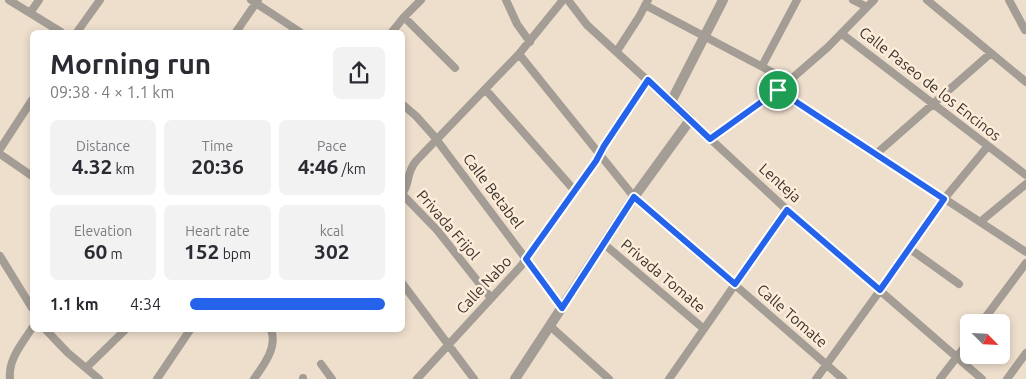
<!DOCTYPE html>
<meta charset="utf-8">
<style>
:root{--surface:#fff;--page:#f2f2f3;--text:#2b2b33;--muted:#7c7c81;--accent:#2563eb}
body{margin:0;font-family:Ubuntu,sans-serif;background:var(--page);color:var(--text);height:100vh;display:flex;flex-direction:column;font-size:19px;white-space:nowrap}
*{box-sizing:border-box;margin:0}
p{font-size:16px;color:var(--muted)}
.icon{flex:none;width:28px;height:28px;fill:none;stroke:currentColor;stroke-width:2;stroke-linecap:round;stroke-linejoin:round}
.map{position:relative;flex:1;overflow:hidden}
.details{position:absolute;left:30px;top:30px;width:375px;height:302px;display:flex;flex-direction:column;background:var(--surface);border-radius:8px;box-shadow:0 2px 8px #0003}
.details>*{flex:none}
.needle{width:32px;rotate:114deg}
.buttons{position:absolute;left:960px;top:314px;display:grid;gap:10px}
.buttons a{display:grid;place-items:center;width:50px;height:50px;border-radius:8px;background:var(--surface);box-shadow:0 2px 8px #0003;font-size:25px}
.pin{position:absolute;display:grid;place-items:center;width:42px;height:42px;color:#fff;margin:-21px;border:2px solid #fff;border-radius:50%;box-shadow:0 1px 5px #0007}
.round{display:grid;place-items:center;flex:none;width:52px;height:52px;border-radius:8px;background:var(--page)}
.summary{display:flex;align-items:center;justify-content:space-between;height:85px;padding:0 20px}
h1{font-size:28px;font-weight:700;line-height:38px}
.metrics{display:grid;grid-template-columns:repeat(3,1fr);gap:8px;height:85px;padding:5px 20px}
.metrics div{display:grid;align-content:center;border-radius:8px;background:var(--page);text-align:center}
.metrics b{font-size:21px;font-weight:700}
.metrics small{font-size:14px;font-weight:400}
.metrics p{font-size:14px}
ul{padding:0 20px;list-style:none;font-size:16px}
li{display:grid;grid-template-columns:80px 60px 1fr;align-items:center;height:38px}
li i{height:12px;border-radius:6px;background:var(--accent)}
.map>svg:first-child{display:block}
.lines{fill:none;stroke-linecap:round;stroke-linejoin:round}
.minor{stroke:#a49d95;stroke-width:8}
.tertiary{stroke:#a49d95;stroke-width:10}
.route-casing{stroke:#fff;stroke-width:10}
.route{stroke:#2563eb;stroke-width:6}
.labels{text-anchor:middle;stroke-width:5;stroke-linejoin:round;paint-order:stroke}
.street-label{font-size:15px;fill:#3a332c;stroke:#fcecd9}
</style>
<div class="map">
<svg width="1026" height="379" viewBox="0 0 1026 379">
<rect width="100%" height="100%" fill="#eedecc"/>
<g class="lines">
<!-- minor -->
<path class="minor" d="M9 0 61 32
M251 0 300 32
M506 0 517 24 530 42
M568 0 587 25 671 102
M853 0 867 7
M927 0 1026 82
M1009 0 1025 30
M645 5 789 81
M30 13 39 0
M404 17 455 68
M77 32 100 0
M236 32 258 0
M392 32 404 17 421 0
M842 34 1026 175
M617 51 639 17 648 0
M519 54 634 197 843 379
M762 66 797 0
M485 89 575 191
M778 90 1026 252
M402 104 416 116 433 135 562 307
M690 120 787 210 982 379
M710 139 789 81 828 47 874 0
M0 149 32 100
M0 154 32 176
M876 154 991 53
M402 194C411 182 405 175 416 161L519 54 563 0
M402 194 437 230 491 298
M980 222 1026 184
M604 244 704 329
M910 249 959 284
M0 256 32 308
M402 283 474 379
M982 322 1026 263
M550 326 609 379
M46 330 68 353 99 379
M321 364 332 379
M86 368 125 330
M10 379C8 359 22 344 32 328
M157 379 190 330
M254 379C263 366 278 347 271 330
M303 379V378
M417 379 521 266 596 161 604 146 648 80
M669 379 787 210
M816 379 910 249 944 199 988 146
M940 379 969 341
M1007 379 1026 353"/>
<!-- tertiary -->
<path class="tertiary" d="M515 379 634 197 690 120 671 102 723 0"/>
</g>
<g class="lines">
<defs>
<path id="route" d="M648 80 710 139 778 90 944 199 880 290 787 210 735 284 634 197 562 308 526 259 596 161 604 146Z"/>
</defs>
<!-- route casing -->
<use href="#route" class="route-casing"/>
<!-- route -->
<use href="#route" class="route"/>
</g>
<g class="labels">
<!-- street labels -->
<g class="street-label">
<text transform="translate(930 84) rotate(38)" y="5">Calle Paseo de los Encinos</text>
<text transform="translate(780 183) rotate(42)" y="5">Lenteja</text>
<text transform="translate(493 191) rotate(53)" y="5">Calle Betabel</text>
<text transform="translate(448 225) rotate(49)" y="5">Privada Frijol</text>
<text transform="translate(663 276) rotate(40)" y="5">Privada Tomate</text>
<text transform="translate(484 285) rotate(-47)" y="5">Calle Nabo</text>
<text transform="translate(792 316) rotate(41)" y="5">Calle Tomate</text>
</g>
</g>
</svg>
<div class="buttons">
<a><svg class="needle" viewBox="-14 -14 28 28"><path d="M0-13l5 13h-10z" fill="#e53935"/><path d="M0 13l5-13h-10z" fill="#7c7c81"/></svg></a>
</div>
<div class="pin" style="left:778px;top:90px;background:#1e9e55"><svg class="icon" aria-label="arrive" viewBox="0 0 24 24"><path d="M6 21V4h12l-3 4 3 4H6"/></svg></div>
<section class="details">
<div class="summary"><div><h1>Morning run</h1><p>09:38 · 4 × 1.1 km</p></div><a class="round"><svg class="icon" aria-label="share" viewBox="0 0 24 24"><path d="M12 15V3M7 8l5-5 5 5M5 13v7h14v-7"/></svg></a></div>
<div class="metrics">
<div><p>Distance</p><b>4.32<small> km</small></b></div>
<div><p>Time</p><b>20:36</b></div>
<div><p>Pace</p><b>4:46<small> /km</small></b></div>
</div>
<div class="metrics">
<div><p>Elevation</p><b>60<small> m</small></b></div>
<div><p>Heart rate</p><b>152<small> bpm</small></b></div>
<div><p>kcal</p><b>302</b></div>
</div>
<ul>
<li><b>1.1 km</b>4:34<i style="width:100%"></i></li>
</ul>
</section>
</div>
